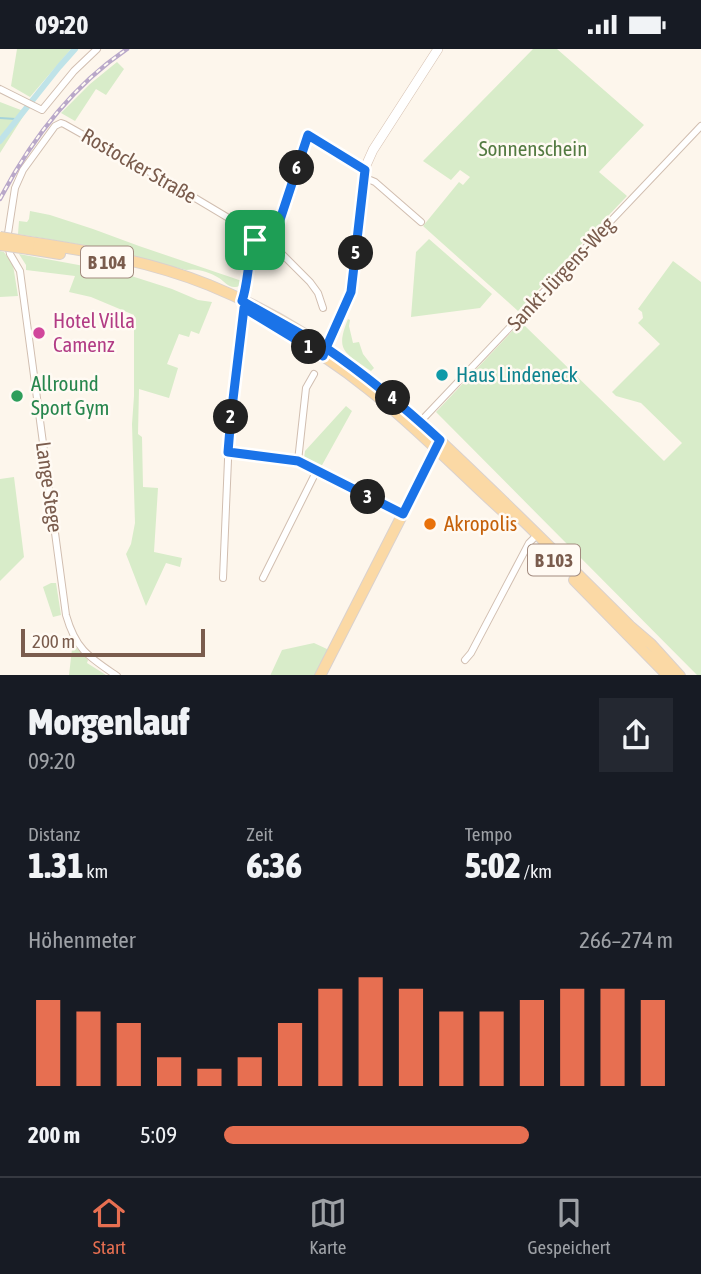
<!DOCTYPE html>
<html lang="de">
<meta charset="utf-8">
<style>
:root{--surface:#171b24;--page:#242831;--text:#f1f3f6;--muted:#9ea1a6;--line:#363941;--accent:#e76f51}
body{margin:0;font-family:"Asap Condensed",sans-serif;background:var(--page);color:var(--text);height:100vh;display:flex;flex-direction:column;font-size:26px;white-space:nowrap}
*{box-sizing:border-box;margin:0}
p{font-size:23px;color:var(--muted)}
.icon{flex:none;width:38px;height:38px;fill:none;stroke:currentColor;stroke-width:2;stroke-linecap:round;stroke-linejoin:round}
.map{position:relative;height:626px;overflow:hidden}
.details{display:flex;flex-direction:column;background:var(--surface);flex:1}
.details>*{flex:none}
.scale{position:absolute;left:21px;bottom:18px;width:184px;box-sizing:border-box;padding-left:7px;border:4px solid #7a5c4d;border-top:0;font-size:19px;line-height:24px;white-space:nowrap;color:#7a5c4d;-webkit-text-stroke:5px #fffaf3;paint-order:stroke}
.pin{position:absolute;display:grid;place-items:center;width:60px;height:60px;color:#fff;margin:-30px;border-radius:14px;box-shadow:0 4px 10px #0006}
.km{position:absolute;width:35px;height:35px;margin:-18px;border-radius:50%;background:#222;color:#fff;font-size:19px;line-height:35px;text-align:center}
.round{display:grid;place-items:center;flex:none;width:74px;height:74px;border-radius:0px;background:var(--page)}
.headline{display:flex;align-items:center;justify-content:space-between;height:119px;padding:0 28px}
h1{font-size:38px;font-weight:800;line-height:52px}
.figures{display:grid;grid-template-columns:repeat(3,1fr);gap:10px;height:119px;padding:7px 28px}
.figures div{display:grid;align-content:center}
.figures b{font-size:35px;font-weight:800}
.figures small{font-size:19px;font-weight:400}
.figures p{font-size:19px}
.chart{height:196px;padding:14px 28px}
.chart p{display:flex;justify-content:space-between}
.chart svg{width:100%;height:126px;margin-top:7px;stroke:var(--accent);stroke-width:6}
ul{padding:0 28px;list-style:none;font-size:23px}
li{display:grid;grid-template-columns:112px 84px 1fr;align-items:center;height:52px}
li i{height:18px;border-radius:9px;background:var(--accent)}
.status{display:flex;justify-content:space-between;align-items:center;height:49px;padding:0 35px;background:var(--surface);direction:ltr}
.status svg{height:19px;fill:currentColor}
.dock{display:flex;justify-content:space-around;align-items:center;height:98px;border-top:2px solid var(--line);background:var(--surface);font-size:19px;color:var(--muted)}
.dock a{display:grid;justify-items:center;gap:4px}
.dock .current{color:var(--accent)}
.map>svg:first-child{display:block}
.green{fill:#d8ecc9}
.lines{fill:none;stroke-linecap:round;stroke-linejoin:round}
.stream{stroke:#a5d3da;stroke-width:2}
.canal{stroke:#bfe3e8;stroke-width:6}
.minor-casing{stroke:#d1beb0;stroke-width:8}
.secondary-casing{stroke:#d6c0b0;stroke-width:10}
.primary-casing{stroke:#dad1cd;stroke-width:12}
.minor{stroke:#fff;stroke-width:6}
.secondary{stroke:#fff;stroke-width:9}
.primary{stroke:#fbd9a5;stroke-width:10}
.rail-casing{stroke:#b9a8c9;stroke-width:4.5}
.rail{stroke:#fffaf3;stroke-width:2;stroke-dasharray:5;stroke-linecap:butt}
.primary-bridge-casing{stroke:#dad1cd;stroke-width:12;stroke-linecap:butt}
.primary-bridge{stroke:#fbd9a5;stroke-width:10}
.route-casing{stroke:#fff;stroke-width:14}
.route{stroke:#1a73e8;stroke-width:9}
.hotel-dot{fill:#d1479c;stroke:#fffaf3;stroke-width:2.5}
.culture-dot{fill:#0f9aa8;stroke:#fffaf3;stroke-width:2.5}
.leisure-dot{fill:#2e9e5b;stroke:#fffaf3;stroke-width:2.5}
.food-dot{fill:#e8710a;stroke:#fffaf3;stroke-width:2.5}
.labels{text-anchor:middle;stroke-width:5;stroke-linejoin:round;paint-order:stroke}
.shield{fill:#fffaf3;stroke:#a28b7f;stroke-width:2}
.shield-label{font-size:19px;font-weight:bold;fill:#7a5c4d}
.park-label{font-size:21px;fill:#537a41;stroke:#fffaf3}
.street-label{font-size:21px;fill:#7a5c4d;stroke:#fffaf3}
.hotel-label{font-size:21px;fill:#b23c85;stroke:#fffaf3;text-anchor:start}
.culture-label{font-size:21px;fill:#0d838f;stroke:#fffaf3;text-anchor:start}
.leisure-label{font-size:21px;fill:#27864d;stroke:#fffaf3;text-anchor:start}
.food-label{font-size:21px;fill:#c56008;stroke:#fffaf3;text-anchor:start}
</style>
<div class="status"><b>09:20</b><svg viewBox="0 0 49 12"><path d="M0 12V9h3v3zM5 12V6h3v6zM10 12V3h3v9zM15 12V0h3v12zM26 1h20v11H26zM47 4h2v5h-2z"/></svg></div>
<div class="map">
<svg width="701" height="627" viewBox="0 0 701 627">
<rect width="100%" height="100%" fill="#fdf6ec"/>
<!-- green -->
<path class="green" d="M17 0H71L30 48 11 37Z
M533 0H557L644 76 599 123 627 147 518 262 423 177 459 133 463 136 470 128 460 121 451 131 423 112Z
M117 13 124 20 106 46 96 40 75 72 61 64 90 35Z
M0 53 26 63 0 104Z
M30 162 50 166 93 180 139 197 242 232C239 236 240 238 234 238 228 238 224 232 219 229 209 223 198 219 186 221L107 200 18 185 19 172 27 173 29 170Z
M429 190 492 245 480 259 411 268 416 203Z
M0 202 4 203 13 216 18 247 0 248Z
M19 205 122 224 172 240 198 251 212 253 199 285 191 282 189 288 179 285 167 315 178 319 169 349 139 340 138 385 142 388 143 438 158 439 154 503 182 509 180 518 166 514 146 557 126 505 131 495 135 474 132 375 134 347V266L91 248 69 243 75 227 26 221V216Z
M673 212 701 233V626H697L436 363 517 277H525L664 412 682 394 641 354 616 347 612 343 660 295 638 274 643 269 642 263 638 260Z
M348 270 350 271 349 277 353 294 359 293 363 305 374 319 371 322C344 303 335 302 348 270Z
M346 357 352 362 321 418 304 409 305 402Z
M14 428 24 508 0 532V430Z
M51 534H56L61 566 53 568 43 538Z
M314 594 327 600V604L316 626 270 627 282 601Z
M75 597 88 611 87 614 106 626H69L72 600Z"/>
<g class="lines">
<!-- stream -->
<path class="stream" d="M0 69 16 70"/>
<!-- canal -->
<path class="canal" d="M0 92 59 18 75 0"/>
<defs>
<path id="minor" d="M0 40 42 61 74 22 97 0
M363 128 375 133 421 173
M272 195 308 86 364 121
M242 252C251 230 246 206 258 186
M420 373 701 77
M228 403 298 412 403 465
M298 412 306 339 314 325
M223 529 229 387 244 259
M263 529 317 421
M465 611 471 604 529 494 533 490
M117 627C89 608 76 601 66 566L20 222 10 205 7 191 15 139 23 121 55 77 61 74 64 75 185 143 272 195 310 233 318 244 323 259"/>
<path id="secondary" d="M325 302 350 243 354 220 364 121 373 101 438 0"/>
<path id="primary" d="M30 193C90 202 152 213 209 236 273 262 337 302 389 346 427 377 462 413 498 447 542 490 586 533 630 577L651 595 680 627
M29 200 60 205
M282 282C312 299 341 318 367 339 417 378 460 424 507 466
M574 531 668 627
M320 627 439 394"/>
</defs>
<!-- minor casing -->
<use href="#minor" class="minor-casing"/>
<!-- secondary casing -->
<use href="#secondary" class="secondary-casing"/>
<!-- primary casing -->
<use href="#primary" class="primary-casing"/>
<!-- minor -->
<use href="#minor" class="minor"/>
<!-- secondary -->
<use href="#secondary" class="secondary"/>
<!-- primary -->
<use href="#primary" class="primary"/>
<defs>
<path id="rail" d="M0 150C31 91 71 38 127 0"/>
</defs>
<!-- rail casing -->
<use href="#rail" class="rail-casing"/>
<!-- rail -->
<use href="#rail" class="rail"/>
<defs>
<path id="primary-bridge" d="M0 188 30 193
M0 196 29 200"/>
</defs>
<!-- primary-bridge casing -->
<use href="#primary-bridge" class="primary-bridge-casing"/>
<!-- primary-bridge -->
<use href="#primary-bridge" class="primary-bridge"/>
</g>
<g class="lines">
<defs>
<path id="route" d="M255 191C247 210 249 232 242 252L326 299 323 307 244 259 231 367 228 403 298 412 403 465 440 391C404 358 367 327 326 299L351 243 365 121 308 86 272 195 258 186 255 191"/>
</defs>
<!-- route casing -->
<use href="#route" class="route-casing"/>
<!-- route -->
<use href="#route" class="route"/>
</g>
<!-- markers -->
<circle class="hotel-dot" cx="39" cy="284" r="7"/>
<circle class="culture-dot" cx="442" cy="326" r="7"/>
<circle class="leisure-dot" cx="17" cy="347" r="7"/>
<circle class="food-dot" cx="430" cy="475" r="7"/>
<g class="labels">
<!-- shield labels -->
<g class="shield">
<rect x="81" y="197.5" width="52" height="31" rx="5"/>
<rect x="528" y="495.5" width="52" height="31" rx="5"/>
</g>
<g class="shield-label">
<text x="107" y="220">B 104</text>
<text x="554" y="518">B 103</text>
</g>
<!-- park labels -->
<g class="park-label">
<text x="533" y="107">Sonnenschein</text>
</g>
<!-- street labels -->
<g class="street-label">
<text transform="translate(139 117) rotate(30)" y="7">Rostocker Straße</text>
<text transform="translate(561 225) rotate(-47)" y="7">Sankt-Jürgens-Weg</text>
<text transform="translate(49 438) rotate(82)" y="7">Lange Stege</text>
</g>
<!-- hotel labels -->
<g class="hotel-label">
<text x="53" y="279">Hotel Villa<tspan x="53" dy="24">Camenz</tspan></text>
</g>
<!-- culture labels -->
<g class="culture-label">
<text x="456" y="333">Haus Lindeneck</text>
</g>
<!-- leisure labels -->
<g class="leisure-label">
<text x="31" y="342">Allround<tspan x="31" dy="24">Sport Gym</tspan></text>
</g>
<!-- food labels -->
<g class="food-label">
<text x="444" y="482">Akropolis</text>
</g>
</g>
</svg>
<div class="scale">200 m</div>
<div class="pin" style="left:255px;top:191px;background:#1e9e55"><svg class="icon" aria-label="arrive" viewBox="0 0 24 24"><path d="M6 21V4h12l-3 4 3 4H6"/></svg></div>
<b class="km" style="left:309px;top:298px">1</b>
<b class="km" style="left:231px;top:368px">2</b>
<b class="km" style="left:368px;top:448px">3</b>
<b class="km" style="left:393px;top:349px">4</b>
<b class="km" style="left:356px;top:204px">5</b>
<b class="km" style="left:297px;top:119px">6</b>
</div>
<section class="details">
<div class="headline"><div><h1>Morgenlauf</h1><p>09:20</p></div><a class="round"><svg class="icon" aria-label="share" viewBox="0 0 24 24"><path d="M12 15V3M7 8l5-5 5 5M5 13v7h14v-7"/></svg></a></div>
<div class="figures">
<div><p>Distanz</p><b>1.31<small> km</small></b></div>
<div><p>Zeit</p><b>6:36</b></div>
<div><p>Tempo</p><b>5:02<small> /km</small></b></div>
</div>
<div class="chart"><p><span>Höhenmeter</span>266–274 m</p>
<svg viewBox="0 0 160 44" preserveAspectRatio="none"><path d="M5 44V14M15 44V18M25 44V22M35 44V34M45 44V38M55 44V34M65 44V22M75 44V10M85 44V6M95 44V10M105 44V18M115 44V18M125 44V14M135 44V10M145 44V10M155 44V14"/></svg>
</div>
<ul>
<li><b>200 m</b>5:09<i style="width:68%"></i></li>
</ul>
</section>
<nav class="dock">
<a class="current"><svg class="icon" aria-label="home" viewBox="0 0 24 24"><path d="M3 11l9-7 9 7M6 9v11h12V9"/></svg>Start</a>
<a><svg class="icon" aria-label="map" viewBox="0 0 24 24"><path d="M3 6l6-2 6 2 6-2v14l-6 2-6-2-6 2zM9 4v14M15 6v14"/></svg>Karte</a>
<a><svg class="icon" aria-label="saved" viewBox="0 0 24 24"><path d="M7 4h10v16l-5-4-5 4z"/></svg>Gespeichert</a>
</nav>
